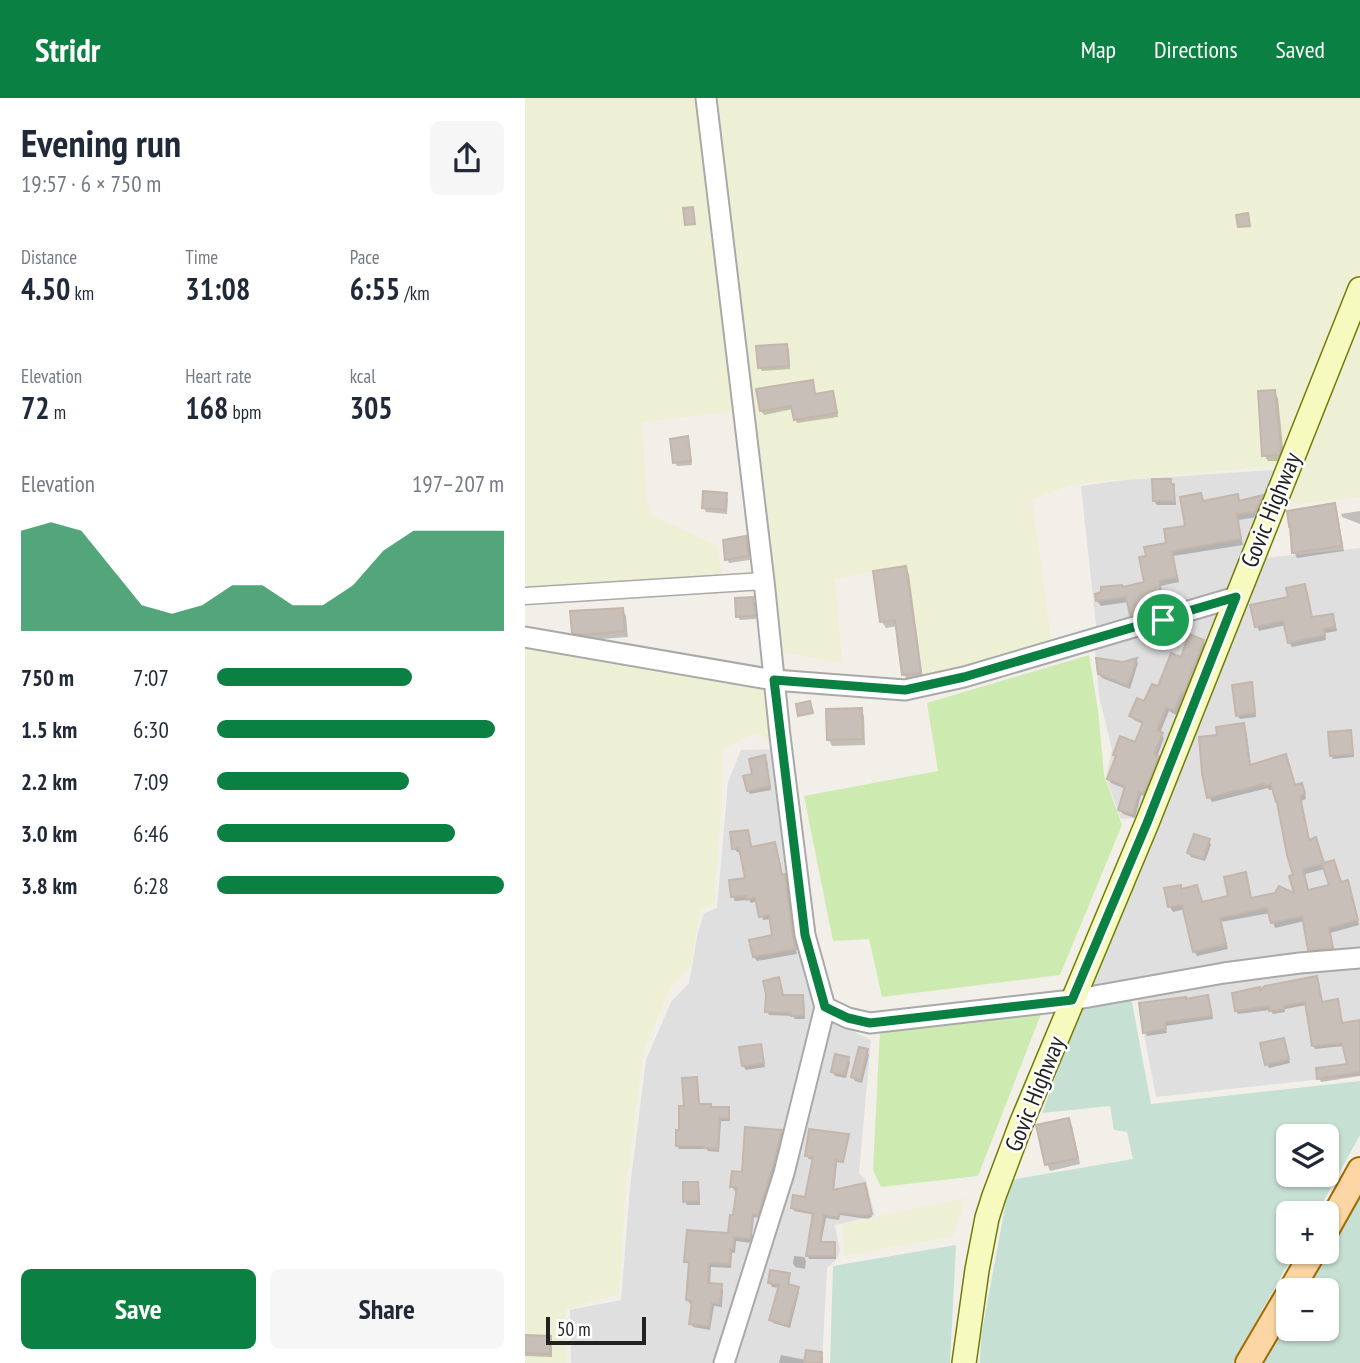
<!DOCTYPE html>
<meta charset="utf-8">
<style>
:root{--surface:#fff;--page:#f6f6f7;--text:#1f2937;--muted:#747a83;--accent:#0b8043}
body{margin:0;font-family:"PT Sans Narrow",sans-serif;background:var(--page);color:var(--text);height:100vh;display:flex;flex-direction:column;font-size:26px;white-space:nowrap}
*{box-sizing:border-box;margin:0}
p{font-size:23px;color:var(--muted)}
.icon{flex:none;width:38px;height:38px;fill:none;stroke:currentColor;stroke-width:2;stroke-linecap:round;stroke-linejoin:round}
.map{position:relative;flex:1;overflow:hidden}
.sheet{display:flex;flex-direction:column;background:var(--surface);width:525px}
.sheet>*{flex:none}
.tools{position:absolute;left:751px;top:1026px;display:grid;gap:14px}
.tools a{display:grid;place-items:center;width:63px;height:63px;border-radius:10px;background:var(--surface);box-shadow:0 2px 5px #0004;font-size:35px}
.scale{position:absolute;left:21px;bottom:18px;width:100px;box-sizing:border-box;padding-left:7px;border:4px solid #222;border-top:0;font-size:19px;line-height:24px;white-space:nowrap;color:#222;-webkit-text-stroke:5px #fff;paint-order:stroke}
.pin{position:absolute;display:grid;place-items:center;width:60px;height:60px;color:#fff;margin:-30px;border:4px solid #fff;border-radius:50%;box-shadow:0 2px 7px #0007}
.round{display:grid;place-items:center;flex:none;width:74px;height:74px;border-radius:10px;background:var(--page)}
.summary{display:flex;align-items:center;justify-content:space-between;height:119px;padding:0 21px}
h1{font-size:38px;font-weight:600;line-height:52px}
.stats{display:grid;grid-template-columns:repeat(3,1fr);gap:10px;height:119px;padding:7px 21px}
.stats div{display:grid;align-content:center}
.stats b{font-size:30px;font-weight:600}
.stats small{font-size:19px;font-weight:400}
.stats p{font-size:19px}
.chart{height:196px;padding:14px 21px}
.chart p{display:flex;justify-content:space-between}
.chart svg{width:100%;height:126px;margin-top:7px;fill:var(--accent);opacity:.7}
.button{display:flex;gap:14px;margin-top:auto;padding:14px 21px}
.button a{flex:1;height:80px;border-radius:10px;background:var(--accent);color:#fff;font-size:28px;font-weight:600;line-height:80px;text-align:center}
.button a+a{background:var(--page);color:var(--text)}
ul{padding:0 21px;list-style:none;font-size:23px}
li{display:grid;grid-template-columns:112px 84px 1fr;align-items:center;height:52px}
li i{height:18px;border-radius:9px;background:var(--accent)}
header{display:flex;align-items:center;gap:42px;box-sizing:border-box;height:98px;padding:0 35px;background:var(--accent);color:#fff}
header strong{font-size:33px}
nav{display:flex;gap:38px;margin-inline-start:auto;font-size:24px}
main{display:flex;flex:1;min-height:0}
.map>svg:first-child{display:block}
.residential{fill:#e0dfdf}
.farmland{fill:#eef0d5}
.grass{fill:#cdebb0}
.wetland{fill:#c6e0d4;fill-rule:evenodd}
.shadow{fill:#0003;fill-rule:evenodd}
.building{fill:#c7bfb8;stroke:#c4b6ab;stroke-width:2;fill-rule:evenodd}
.lines{fill:none;stroke-linecap:round;stroke-linejoin:round}
.minor-casing{stroke:#a9a9a9;stroke-width:19}
.tertiary-casing{stroke:#a9a9a9;stroke-width:23}
.secondary-casing{stroke:#707d05;stroke-width:26}
.primary-casing{stroke:#a06b00;stroke-width:28}
.minor{stroke:#fff;stroke-width:16}
.tertiary{stroke:#fff;stroke-width:19}
.secondary{stroke:#f7fabf;stroke-width:23}
.primary{stroke:#fcd6a4;stroke-width:24}
.route-casing{stroke:#fff;stroke-width:14}
.route{stroke:#0b8043;stroke-width:9}
.labels{text-anchor:middle;stroke-width:5;stroke-linejoin:round;paint-order:stroke}
.street-label{font-size:24px;fill:#222;stroke:#fff}
</style>
<header>
<strong>Stridr</strong>
<nav><a>Map</a><a>Directions</a><a>Saved</a></nav>
</header>
<main>
<section class="sheet">
<div class="summary"><div><h1>Evening run</h1><p>19:57 · 6 × 750 m</p></div><a class="round"><svg class="icon" aria-label="share" viewBox="0 0 24 24"><path d="M12 15V3M7 8l5-5 5 5M5 13v7h14v-7"/></svg></a></div>
<div class="stats">
<div><p>Distance</p><b>4.50<small> km</small></b></div>
<div><p>Time</p><b>31:08</b></div>
<div><p>Pace</p><b>6:55<small> /km</small></b></div>
</div>
<div class="stats">
<div><p>Elevation</p><b>72<small> m</small></b></div>
<div><p>Heart rate</p><b>168<small> bpm</small></b></div>
<div><p>kcal</p><b>305</b></div>
</div>
<div class="chart"><p><span>Elevation</span>197–207 m</p>
<svg viewBox="0 0 160 44" preserveAspectRatio="none"><path d="M0 44V9L10 6L20 9L30 22L40 35L50 38L60 35L70 28L80 28L90 35L100 35L110 28L120 16L130 9L140 9L150 9L160 9V44z"/></svg>
</div>
<ul>
<li><b>750 m</b>7:07<i style="width:68%"></i></li>
<li><b>1.5 km</b>6:30<i style="width:97%"></i></li>
<li><b>2.2 km</b>7:09<i style="width:67%"></i></li>
<li><b>3.0 km</b>6:46<i style="width:83%"></i></li>
<li><b>3.8 km</b>6:28<i style="width:100%"></i></li>
</ul>
<div class="button"><a>Save</a><a>Share</a></div>
</section>
<div class="map">
<svg width="835" height="1265" viewBox="0 0 835 1265">
<rect width="100%" height="100%" fill="#f2efe9"/>
<!-- residential -->
<path class="residential" d="M748 372H760L709 495 572 537 556 388 600 382Z
M835 450V977L631 999 611 895 553 897 731 461Z
M706 506 622 719 596 721 581 680 587 652 574 598 570 550Z
M252 651 293 908 319 929 346 942 334 1075 341 1082 350 1118 310 1127 315 1153 311 1162 302 1170 297 1265H46L45 1212 96 1202 105 1089 121 962 146 904 164 885 173 834 179 815 192 810 203 684 216 652Z"/>
<!-- farmland -->
<path class="farmland" d="M0 0H173L212 313 117 324 121 396 126 417 193 448 198 483 0 494Z
M192 0H835V174L762 351 752 368 548 386 507 402 528 554 400 588 381 468 348 473 310 481 317 565 255 554Z
M835 226V399L760 408Z
M0 548 243 591 249 646 230 635 198 651 197 703 189 805 175 813 166 868 146 889 119 951 101 1089 94 1196 41 1211V1265H0Z
M440 1100 428 1138 319 1158 318 1126Z"/>
<!-- grass -->
<path class="grass" d="M564 557 573 612 579 677 597 727 535 877 357 899 344 841 308 843 279 698 413 673 402 605Z
M516 916 453 1078 356 1089 348 1072 355 932Z"/>
<!-- wetland -->
<path class="wetland" d="M606 899 626 1006 835 983V1037L792 1115H763V1153H770L708 1265H455L456 1239 485 1082 608 1061 602 1034 589 1032 585 1008 517 1015 556 910ZM763 1038H802V1076H763Z
M835 1088V1265H740L738 1254 763 1211V1230H802V1192H774L797 1153H802V1145Z
M431 1147 425 1265H305L308 1168Z"/>
<!-- shadow -->
<path class="shadow" d="M261 248 264 251 265 271 237 273 234 269Z
M287 284 291 298H309L313 319 272 325 268 311 239 317 236 313 233 292Z
M749 294 753 300 759 358 757 363H743L739 357Z
M162 340 164 344 167 367 152 368 150 365Z
M645 383 650 392 651 407H632L629 403Z
M201 397 203 401 202 416 181 414 179 410Z
M675 397 679 404 712 398 716 404 737 399 739 404 733 419 713 422 718 447 648 458 654 484 635 488 641 513 610 522 604 504 576 508 572 503 598 491 621 486 623 459 643 446 662 429Z
M809 407 812 412 819 453 772 460 769 454Z
M835 413V426L817 419 816 416Z
M220 440 223 444 225 462 204 465 202 461Z
M381 470 384 476 398 581 383 583 379 577 373 528 361 530 357 524 350 474Z
M779 488 782 493 787 520 807 518 810 523 812 533 800 535 801 542 767 549 764 544 761 527 734 533 732 528Z
M227 501 230 505 231 521 215 522 213 519Z
M97 511 101 518 103 539 62 542 52 541 49 534Z
M678 543 681 548 661 598H659L651 617 644 613 635 635 639 640 632 659 635 664 621 699 616 697 610 720 598 716 595 712 601 691 586 685 584 681 592 660 590 657 611 646 618 626 609 622 606 618 634 591 657 561Z
M611 562 613 565 605 591 577 580 574 576 598 565Z
M726 586 728 590 731 619 715 621 712 617Z
M336 612 339 618 340 647 307 648 304 642Z
M718 627 721 632 726 668 760 658 771 689 779 692 781 701 776 703 785 743 791 741 799 767 816 786 822 784 825 789 834 827 805 835 810 855 788 856 785 851 780 823 750 830 745 815 696 824 703 851 672 858 669 853 660 811 648 814 645 809 641 791 655 789 657 792 671 789 677 806 705 799 720 776 723 781 727 802 772 798 770 778 755 707 749 691 744 692 743 690 687 704 684 699 694 638ZM800 771 806 788 784 793 780 776Z
M825 634 827 638 829 659 808 661 806 657Z
M239 659 242 663 246 692 225 696 223 693Z
M222 733 225 738 227 750 249 746 252 750 258 778H259L262 782 269 845 272 856 232 863 229 859 249 838 246 821 238 822 233 803 226 805 224 802 210 803 208 799 222 781 217 754H212L209 750Z
M684 743 686 747 680 763 666 759 664 755Z
M792 880 794 884 797 906 812 903 814 906 817 927 835 924V978L796 984 794 980 824 967 819 948 790 951 788 947 782 907 760 911V914L748 916 745 912 713 916 711 913 736 894Z
M253 881 259 899 277 898 279 902 280 921H270L268 918 244 917 242 913Z
M661 903H684L688 921 640 928 642 935 622 938 620 934Z
M760 946 765 965 744 970 742 966Z
M235 948 237 952 240 969 221 972 218 968 216 951Z
M342 953 344 957 337 985 330 983 328 979Z
M322 961 325 964 321 980 310 978 308 974Z
M171 981 173 984 174 1008 187 1011H203L205 1014V1023H196L194 1054 183 1053 182 1051H154L152 1047 161 1010Z
M543 1022 547 1028 555 1066 525 1073 522 1066Z
M256 1033 258 1037 249 1077 235 1120 229 1119 226 1145 211 1143 210 1155H207L206 1170 186 1169 185 1187 196 1188 198 1192 197 1209 189 1208 185 1232 168 1229 166 1225 169 1206H165L163 1202 165 1168 161 1163 204 1137 209 1119 213 1093H210L207 1088Z
M322 1039 316 1065 312 1064 309 1093 339 1087 347 1119 343 1121 315 1117 314 1122 301 1120 296 1146H309L311 1149V1161H284L282 1157 290 1117 269 1113 268 1110 281 1101 289 1062 284 1061 282 1058Z
M172 1085 174 1089 175 1107H162L160 1103Z
M269 1158 279 1159 281 1163 280 1171 270 1169 268 1165Z
M263 1177 265 1180 264 1188 272 1190 274 1194 265 1230 248 1225 246 1221 255 1190 247 1189 245 1185Z
M0 1238 25 1239 27 1243V1259L0 1258Z
M296 1256 298 1260V1265H254L256 1257 281 1262Z"/>
<!-- building -->
<path class="building" d="M168 109 170 126 160 127 158 110Z
M723 115 725 128 713 129 711 117Z
M262 246 264 268 233 270 231 248Z
M288 282 290 296 308 293 312 315 269 322 266 308 235 313 231 291Z
M750 292 756 351 754 357 737 358 733 293Z
M163 338 166 363 148 365 145 341Z
M627 381H646V386H649V403H628Z
M178 393 202 395 200 412 177 410Z
M676 395 678 403 713 396 714 403 738 397 730 414 712 416 716 441 647 453 652 479 634 483 639 507 605 517 601 499 571 503 570 496 576 494V489L597 487 598 489 619 484 614 459 621 458 619 449 641 445 639 431 660 428 655 399Z
M810 405 817 448 767 455 765 427 764 428 762 413Z
M221 438 224 458 200 462 198 442Z
M381 468 396 575 377 577 370 522 355 524 348 473Z
M780 486 787 519 808 516 810 529 799 531 800 537 763 545 758 523 730 529 725 507 763 499 761 490Z
M228 499 230 518 211 519 210 500Z
M98 510 100 533 58 537 47 535 45 513Z
M664 536 679 542 659 595 657 594 649 613 641 610 632 632 638 635 629 656 634 658 627 676 618 696 614 694 608 716 593 712 600 688 582 681 591 658 588 657 595 638 610 644 618 624 604 618 612 600 619 603 627 586 633 588 646 555 656 559Z
M571 560 598 564 612 560 603 588 573 576Z
M727 584 730 615 711 618 707 587Z
M285 603 288 615 273 618 271 606Z
M337 610 338 641 302 642 301 611Z
M719 625 725 667 761 656 770 687 777 685 780 696 775 698 784 742 791 739 799 765 809 762 816 784 823 782 833 822 804 830 808 850 783 852 777 818 746 825 742 810 695 820 701 846 668 854 657 807 643 809 639 790 656 787V791L672 787 677 804 703 798 699 779 721 774 726 800 750 795 754 788 769 795 764 778 768 777 762 757 752 704H751L746 686 740 688 739 686 682 700 677 675 674 639 692 637 691 629ZM797 766 804 787 783 792 778 771Z
M826 632 828 656 805 658 803 634Z
M240 657 245 688 222 693 218 678 227 676 224 661Z
M223 732 226 749 250 744 257 777 260 776 268 839 271 851 228 859 224 842 247 837 244 817 234 819 230 799 222 802 221 798 206 799 204 782 220 780 214 750 207 751 205 734Z
M669 736 685 741 678 761 662 755Z
M792 878 797 904 813 901 817 925 835 922V974L792 981 791 970 822 966 817 945 787 948 780 904 759 908V911L744 913V908L710 913 707 895 735 889V892L740 888Z
M254 879 258 897H278L279 917 266 918V915L240 914 241 896 238 883Z
M683 897 687 918 640 924 641 931 618 935 614 905 661 899V901Z
M759 940 764 961 740 967 735 945Z
M236 946 239 965 217 968 214 949Z
M334 949 343 951 335 982 326 979Z
M310 956 324 959 320 977 306 974Z
M172 979 174 1006H186V1009H204V1020H195L193 1051 179 1050V1048H151V1032H154V1008H159L157 980Z
M544 1020 553 1060 520 1067 511 1027Z
M220 1029 257 1032 247 1072 233 1117 228 1116 225 1141 209 1139 208 1151H205V1166L184 1165 183 1185 197 1186 195 1206 187 1205 184 1228 164 1226 167 1203 161 1202 164 1164H159L162 1132 203 1135 205 1117H208L212 1089H205L207 1073 217 1074Z
M284 1031 324 1036 318 1064 311 1062 308 1092 340 1085 347 1116 340 1118 314 1115 313 1120 299 1117 295 1144H310V1158H281L288 1115 266 1110 268 1097 280 1099 288 1059 280 1058Z
M158 1084H173L174 1103 158 1104Z
M245 1172 265 1175 263 1186 274 1189 263 1227 244 1222 254 1187 243 1185Z
M0 1237 26 1238 25 1256 0 1255Z
M281 1252 297 1254 296 1265H279Z"/>
<g class="lines">
<defs>
<path id="minor" d="M0 498 239 483"/>
<path id="tertiary" d="M181 0 239 483 255 638 280 837 300 909 259 1075 199 1265
M0 539 249 582 380 592 439 579 711 499
M300 909 323 920 345 925 547 902 699 875 775 865 835 860"/>
<path id="secondary" d="M439 1265 452 1172 462 1120 469 1098 496 1026 622 725 835 191"/>
<path id="primary" d="M802 1131 835 1072
M766 1192 789 1153
M723 1265 763 1197"/>
</defs>
<!-- minor casing -->
<use href="#minor" class="minor-casing"/>
<!-- tertiary casing -->
<use href="#tertiary" class="tertiary-casing"/>
<!-- secondary casing -->
<use href="#secondary" class="secondary-casing"/>
<!-- primary casing -->
<use href="#primary" class="primary-casing"/>
<!-- minor -->
<use href="#minor" class="minor"/>
<!-- tertiary -->
<use href="#tertiary" class="tertiary"/>
<!-- secondary -->
<use href="#secondary" class="secondary"/>
<!-- primary -->
<use href="#primary" class="primary"/>
</g>
<g class="lines">
<defs>
<path id="route" d="M711 499 622 725 547 902 345 925 323 920 300 909 280 837 249 582 380 592 439 579Z"/>
</defs>
<!-- route casing -->
<use href="#route" class="route-casing"/>
<!-- route -->
<use href="#route" class="route"/>
</g>
<g class="labels">
<!-- street labels -->
<g class="street-label">
<text transform="translate(746 412) rotate(-68)" y="8">Govic Highway</text>
<text transform="translate(510 996) rotate(-68)" y="8">Govic Highway</text>
</g>
</g>
</svg>
<div class="tools">
<a><svg class="icon" aria-label="layers" viewBox="0 0 24 24"><path d="M12 4l9 5-9 5-9-5zM3 14l9 5 9-5"/></svg></a>
<a>+</a>
<a>−</a>
</div>
<div class="scale">50 m</div>
<div class="pin" style="left:638px;top:522px;background:#1e9e55"><svg class="icon" aria-label="arrive" viewBox="0 0 24 24"><path d="M6 21V4h12l-3 4 3 4H6"/></svg></div>
</div>
</main>
